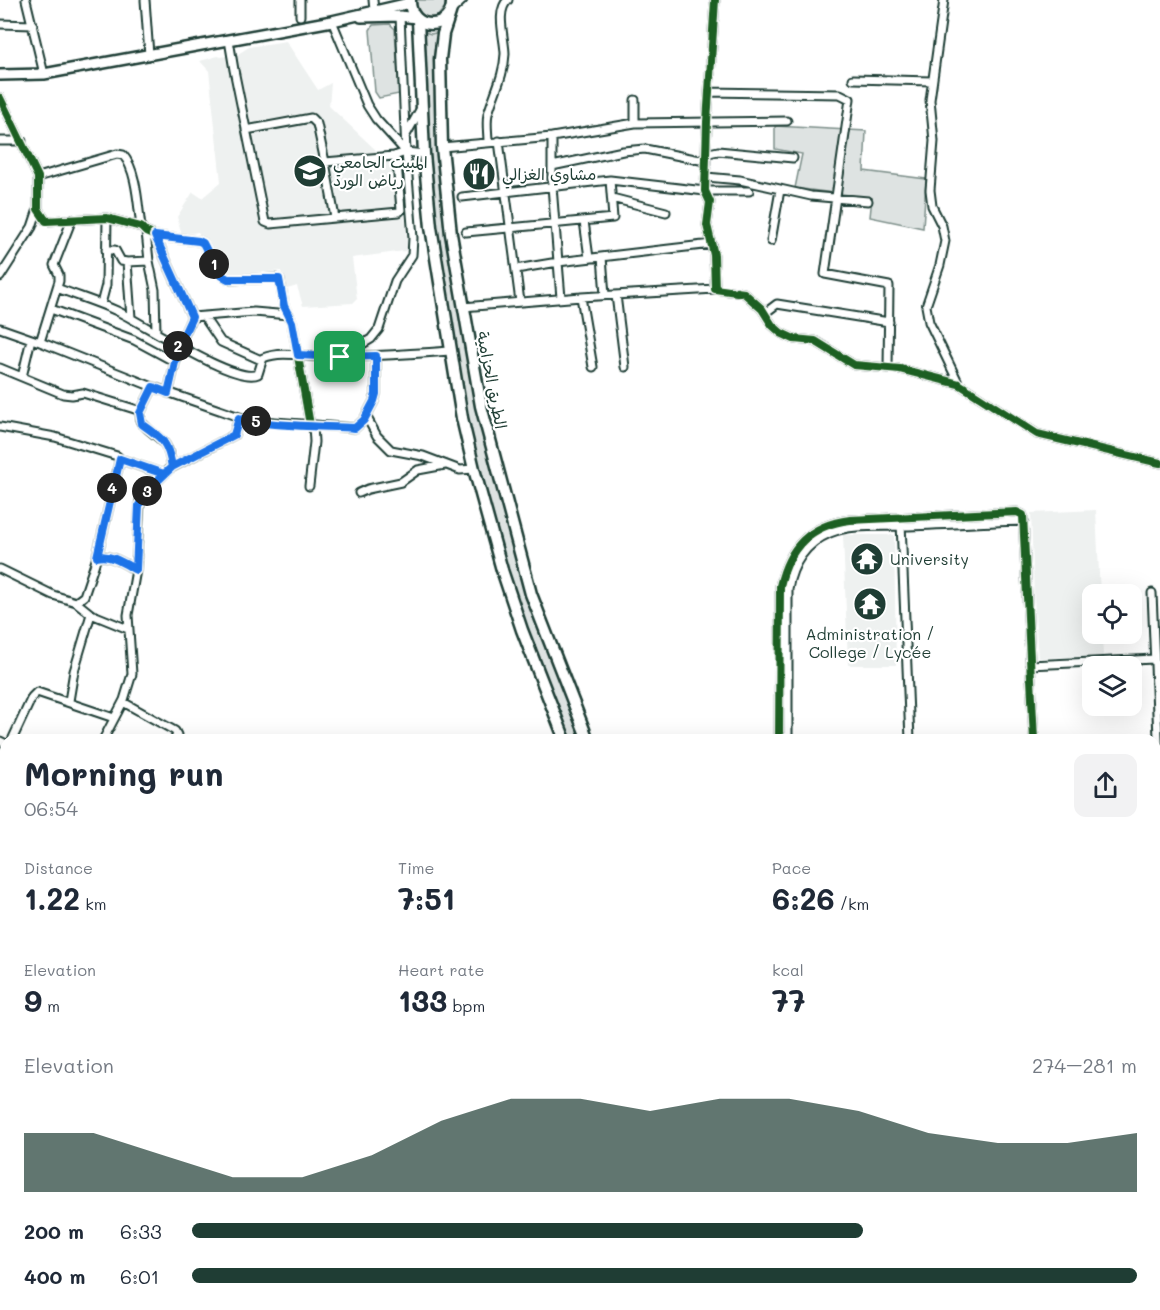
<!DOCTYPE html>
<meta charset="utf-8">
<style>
:root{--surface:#fff;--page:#f2f2f3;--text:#1f2937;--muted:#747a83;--accent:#1f3d34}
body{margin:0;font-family:Mali,"Playpen Sans Arabic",sans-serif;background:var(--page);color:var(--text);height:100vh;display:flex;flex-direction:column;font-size:22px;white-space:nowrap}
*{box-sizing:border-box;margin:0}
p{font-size:20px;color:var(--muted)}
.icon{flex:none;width:33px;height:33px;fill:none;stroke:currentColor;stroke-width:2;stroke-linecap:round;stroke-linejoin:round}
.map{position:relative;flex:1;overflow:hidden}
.drawer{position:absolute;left:0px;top:734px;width:1161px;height:578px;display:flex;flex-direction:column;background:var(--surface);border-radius:18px 18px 0 0;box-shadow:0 6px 24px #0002}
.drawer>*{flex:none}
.controls{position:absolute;left:1082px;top:584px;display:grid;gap:12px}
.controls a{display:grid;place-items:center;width:60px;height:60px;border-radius:12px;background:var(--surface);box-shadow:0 6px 24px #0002;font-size:30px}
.pin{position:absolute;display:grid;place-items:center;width:51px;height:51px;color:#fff;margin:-26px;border-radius:12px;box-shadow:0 3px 9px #0006}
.km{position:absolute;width:30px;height:30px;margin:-15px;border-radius:50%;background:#222;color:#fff;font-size:16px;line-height:30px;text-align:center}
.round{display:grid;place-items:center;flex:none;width:63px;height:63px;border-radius:12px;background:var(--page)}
.summary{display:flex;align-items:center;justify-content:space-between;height:102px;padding:0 24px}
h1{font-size:33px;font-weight:700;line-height:45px}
.stats{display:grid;grid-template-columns:repeat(3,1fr);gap:9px;height:102px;padding:6px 24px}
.stats div{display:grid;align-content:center}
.stats b{font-size:30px;font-weight:700}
.stats small{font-size:16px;font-weight:400}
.stats p{font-size:16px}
.chart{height:168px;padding:12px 24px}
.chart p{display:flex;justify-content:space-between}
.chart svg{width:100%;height:108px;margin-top:6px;fill:var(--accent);opacity:.7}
ul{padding:0 24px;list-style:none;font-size:20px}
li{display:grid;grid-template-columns:96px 72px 1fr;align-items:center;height:45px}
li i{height:15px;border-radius:8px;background:var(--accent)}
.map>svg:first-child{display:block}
.built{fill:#eef1f0}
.green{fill:#dee3e2;stroke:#7e908b;stroke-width:1.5}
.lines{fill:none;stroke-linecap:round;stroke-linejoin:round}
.minor-casing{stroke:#1f3d34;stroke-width:11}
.major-casing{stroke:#1f3d34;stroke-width:14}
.highway-casing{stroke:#1f3d34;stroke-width:15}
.minor{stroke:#fff;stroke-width:7}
.major{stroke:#fff;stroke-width:9}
.highway{stroke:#fff;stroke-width:10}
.cycleway-casing{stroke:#fff;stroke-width:11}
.cycleway{stroke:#1b5e20;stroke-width:8}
.route-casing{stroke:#fff;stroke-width:12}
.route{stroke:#1a73e8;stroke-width:8}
.labels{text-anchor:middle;stroke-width:4.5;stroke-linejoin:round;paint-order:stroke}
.poi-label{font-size:16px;fill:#1f3d34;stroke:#fff;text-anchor:start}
.street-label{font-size:16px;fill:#1f3d34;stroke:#fff}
</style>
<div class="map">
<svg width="1160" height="1310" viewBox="0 0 1160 1310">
<rect width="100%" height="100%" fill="#fff"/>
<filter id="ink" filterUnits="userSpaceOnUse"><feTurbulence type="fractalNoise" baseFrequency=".0167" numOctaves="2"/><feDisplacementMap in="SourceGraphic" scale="12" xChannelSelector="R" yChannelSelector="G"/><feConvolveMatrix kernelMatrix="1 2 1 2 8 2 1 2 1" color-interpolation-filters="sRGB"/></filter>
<g filter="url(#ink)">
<!-- built -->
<path class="built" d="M286 41 318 90 331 83 329 106 378 152 394 150 399 159 408 248 405 251 352 258 357 299 353 303 303 306 297 286 284 290 281 271 228 275 222 272 198 232 182 235 177 217 193 192 202 198 221 182 209 71 200 61 218 56 221 57 238 54 249 47Z
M1096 510 1100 594H1092V633H1102L1103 656 1038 658 1034 598 1031 513Z
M843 535H894L896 665H848Z"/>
<!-- green -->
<path class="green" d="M416 0H445V7L438 16 427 18 418 11Z
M390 24 395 29 399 94 379 98 375 92 370 30 373 25Z
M421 31 431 34 440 32 449 238 468 362 486 444 584 739H570L513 591 466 420 438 249 428 151Z
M775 126 866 131 864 171 926 179 923 228 870 217 872 198 795 188 802 154 775 149Z
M6 960V988L5 989 0 988V969Z
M0 1087 6 1091V1163L0 1172Z"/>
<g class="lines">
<defs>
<path id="minor" d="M26 0 44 74
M145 0 149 55
M373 0 374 10
M715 0 707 122 705 191 710 202 707 225 714 255 715 289 744 293 762 309 772 325 781 333 794 339 815 341 854 365 900 369 959 384 1037 434 1160 463
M944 0 930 100 934 141 930 190 932 206 942 226 945 241 940 265 926 306 929 322 959 384
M451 11 463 0
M300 16V0
M332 21 367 105 376 119 406 152
M0 24 33 25
M229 40 234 70 265 222 270 224 399 212 401 210 397 163 394 156
M853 79 932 81
M709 92 840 94 850 99 825 274 889 286 888 368
M0 98 38 177V209L46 221 107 218 141 227 146 232 155 236 199 241 203 243C210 256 216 276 231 280L276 278 280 280 284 306 292 322 310 425
M635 100V123
M246 130 311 118 317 124 325 162
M406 135 421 108
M552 137 635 123 787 121
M0 141H22
M499 141 520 302
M488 142C488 133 486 122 488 114 494 93 504 76 505 54 505 39 495 11 508 0
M442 147 552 137V186L558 262 516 269
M552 166 623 151 645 149 700 160 709 153 718 151 793 158
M38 177 117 154 123 155C137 170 138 207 141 227
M706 177 740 180 811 196 868 201
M462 197 610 180 705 191H749
M612 198 666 212
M335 218 325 162 394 156 406 152 424 154
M72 219 54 265 59 275V281L40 342 153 387 248 420 355 428 364 420 374 401 376 394V356
M584 221 589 258
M146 232 149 261 155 290 156 332
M466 232 613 218 610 180
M155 236 192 317 179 346 168 393
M771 241 780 190
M106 250H115L121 261 127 262
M602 257 605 295
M0 277 32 227 38 209
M57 288C77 296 98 302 117 311 143 323 235 385 258 374L263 358C283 350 303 357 323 357 366 357 408 354 450 351
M616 295 625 367
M581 297 593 367
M561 298 558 262 712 244
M101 304 106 285 107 218
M463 307 581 297 715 289
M51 309 134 340 175 362
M765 313 777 304 889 322
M192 317 254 312 289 315
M204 317 221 342 261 360
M131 318 127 262 149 261
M0 328 40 342
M341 357 371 339 379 329 395 281 412 255 413 238 406 152 400 16
M0 368 63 394 72 395 83 393 141 411
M22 377 31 339
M153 387 140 413 141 422C159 442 167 435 172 467
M366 416 377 436 391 450 423 456 460 470 474 469
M0 427 55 437 117 456 120 459 97 557
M120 459 163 474
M309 486 314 442 313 425
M359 493 368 489 401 482 418 470 445 465
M901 523 910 740
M0 569 53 595 76 602 84 596 97 557C109 553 125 564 136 570
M1152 593 1160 786
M76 602 91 614 128 629
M1030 665 1154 659
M69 701 74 671 91 614
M123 702 175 731 177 735 174 740
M12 740 32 697 37 692 114 718
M103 740 124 700 132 674 128 615 136 570 140 501 148 490 169 469 234 435 239 418
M779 740 780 586C789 547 810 525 850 520L1017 512 1023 515 1034 740
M788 740V589C792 564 806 543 830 533 853 524 879 527 903 526 944 525 984 522 1024 521
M0 741 6 744
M0 796 6 799
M2 852 6 844
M1155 867H1160
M0 925 6 927
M1155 1019 1160 999
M1155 1275H1160
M366 1305 371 1310
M998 1305V1310
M1008 1305V1310
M410 1310 415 1305"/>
<path id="major" d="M361 17 400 16 416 18
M0 75 44 74 332 21 410 3"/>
<path id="highway" d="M410 0C409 32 454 32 452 0
M450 13 443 34 440 59 442 147 451 234 481 406 531 594 588 740
M418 20 424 154 431 227 462 418 474 469 502 570 522 630 565 740
M779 1305 780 1310
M800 1305 801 1310"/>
</defs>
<!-- minor casing -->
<use href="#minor" class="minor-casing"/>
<!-- major casing -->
<use href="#major" class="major-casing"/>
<!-- highway casing -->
<use href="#highway" class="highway-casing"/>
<!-- minor -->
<use href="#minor" class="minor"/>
<!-- major -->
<use href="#major" class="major"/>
<!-- highway -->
<use href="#highway" class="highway"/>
<defs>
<path id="cycleway" d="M715 0 707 122 705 191 710 202 707 225 714 255 715 289 744 293 762 309 772 325 781 333 794 339 815 341 854 365 900 369 959 384 1037 434 1160 463
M0 98 38 177V209L46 221 107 218 141 227 146 232 155 236 199 241 203 243C210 256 216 276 231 280L276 278 280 280 284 306 292 322 310 425
M779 740 780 586C789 547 810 525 850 520L1017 512 1023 515 1034 740"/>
</defs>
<!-- cycleway casing -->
<use href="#cycleway" class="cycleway-casing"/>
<!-- cycleway -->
<use href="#cycleway" class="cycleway"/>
</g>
</g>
<g class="lines" filter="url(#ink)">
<defs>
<path id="route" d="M340 357 298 355 292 322 284 306 279 279H228L219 274 203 243 199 241 155 236 192 317 179 345 168 393 153 387 140 413 142 424C162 438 168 442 172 467L148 490 139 505 136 570C125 564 109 553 97 557L120 459 164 474 172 467 234 435 239 418C272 427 320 426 355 428L364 420 374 401 376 394V356L340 357"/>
</defs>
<!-- route casing -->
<use href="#route" class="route-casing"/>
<!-- route -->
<use href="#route" class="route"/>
</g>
<!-- icons -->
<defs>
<symbol id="university-disc" viewBox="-11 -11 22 22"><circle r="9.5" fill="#1f3d34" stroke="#fff"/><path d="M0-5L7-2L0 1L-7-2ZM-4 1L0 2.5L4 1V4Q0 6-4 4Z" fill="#fff"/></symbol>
<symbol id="restaurant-disc" viewBox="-11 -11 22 22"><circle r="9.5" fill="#1f3d34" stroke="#fff"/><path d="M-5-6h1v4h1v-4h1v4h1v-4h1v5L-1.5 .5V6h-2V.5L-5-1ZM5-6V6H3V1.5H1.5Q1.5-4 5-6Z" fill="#fff"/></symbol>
<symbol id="temple-disc" viewBox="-11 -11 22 22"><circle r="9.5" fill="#1f3d34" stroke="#fff"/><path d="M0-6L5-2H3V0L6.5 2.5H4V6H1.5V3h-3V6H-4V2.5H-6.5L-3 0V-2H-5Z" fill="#fff"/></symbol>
</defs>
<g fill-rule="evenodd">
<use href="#university-disc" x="291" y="152" width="38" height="38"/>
<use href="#restaurant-disc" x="460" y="155" width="38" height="38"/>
<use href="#temple-disc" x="848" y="540" width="38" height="38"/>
<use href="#temple-disc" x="851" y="585" width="38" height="38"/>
</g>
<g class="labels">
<!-- poi labels -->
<g class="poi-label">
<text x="333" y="168">المبيت الجامعي<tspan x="333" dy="18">رياض الورد</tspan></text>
<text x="502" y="180">مشاوي الغزالي</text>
<text x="890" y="565">University</text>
<text x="870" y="640" text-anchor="middle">Administration /<tspan x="870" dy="18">College / Lycée</tspan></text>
</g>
<!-- street labels -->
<g class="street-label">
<text transform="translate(492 380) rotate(79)" y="6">الطريق الحزامية</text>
</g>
</g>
</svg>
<div class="controls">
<a><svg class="icon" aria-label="locate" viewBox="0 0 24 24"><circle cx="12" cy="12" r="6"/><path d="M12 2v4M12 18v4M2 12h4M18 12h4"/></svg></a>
<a><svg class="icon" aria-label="layers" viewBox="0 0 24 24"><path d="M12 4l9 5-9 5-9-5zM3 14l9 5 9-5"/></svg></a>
</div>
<div class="pin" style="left:340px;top:357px;background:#1e9e55"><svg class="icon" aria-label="arrive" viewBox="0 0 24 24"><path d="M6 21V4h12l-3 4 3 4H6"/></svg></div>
<b class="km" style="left:214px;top:264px">1</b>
<b class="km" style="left:178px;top:346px">2</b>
<b class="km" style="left:147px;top:491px">3</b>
<b class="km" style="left:112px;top:488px">4</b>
<b class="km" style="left:256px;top:421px">5</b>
<section class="drawer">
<div class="summary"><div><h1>Morning run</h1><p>06:54</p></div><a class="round"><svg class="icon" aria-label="share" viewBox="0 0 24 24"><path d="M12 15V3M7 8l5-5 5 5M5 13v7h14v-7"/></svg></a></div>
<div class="stats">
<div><p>Distance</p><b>1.22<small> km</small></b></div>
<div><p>Time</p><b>7:51</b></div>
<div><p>Pace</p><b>6:26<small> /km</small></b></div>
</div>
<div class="stats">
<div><p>Elevation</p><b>9<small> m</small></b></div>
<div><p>Heart rate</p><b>133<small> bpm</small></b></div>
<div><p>kcal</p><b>77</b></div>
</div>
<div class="chart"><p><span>Elevation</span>274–281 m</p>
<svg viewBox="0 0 160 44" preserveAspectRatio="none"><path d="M0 44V20L10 20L20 29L30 38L40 38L50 29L60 15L70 6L80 6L90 11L100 6L110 6L120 11L130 20L140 24L150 24L160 20V44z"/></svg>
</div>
<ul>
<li><b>200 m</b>6:33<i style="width:71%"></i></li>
<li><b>400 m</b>6:01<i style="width:100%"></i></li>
</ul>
</section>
</div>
